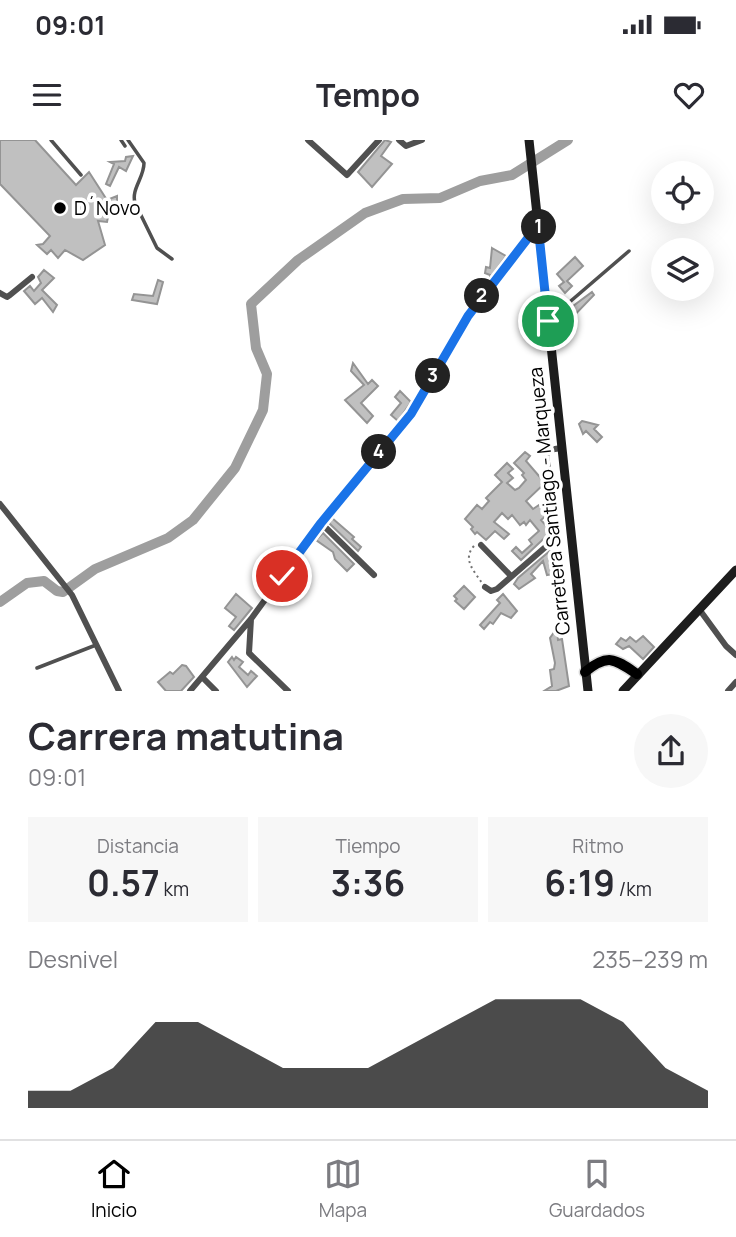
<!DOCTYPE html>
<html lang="es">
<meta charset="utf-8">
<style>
:root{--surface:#fff;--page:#f7f7f7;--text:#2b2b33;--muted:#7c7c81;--line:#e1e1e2;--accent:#000}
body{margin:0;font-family:Manrope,sans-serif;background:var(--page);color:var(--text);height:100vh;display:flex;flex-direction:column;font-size:26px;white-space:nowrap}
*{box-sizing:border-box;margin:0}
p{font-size:23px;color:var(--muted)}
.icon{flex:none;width:38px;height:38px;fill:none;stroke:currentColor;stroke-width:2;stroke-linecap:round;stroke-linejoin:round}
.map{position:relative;height:551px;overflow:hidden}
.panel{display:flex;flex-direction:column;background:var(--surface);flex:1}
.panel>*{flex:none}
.buttons{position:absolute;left:651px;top:21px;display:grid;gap:14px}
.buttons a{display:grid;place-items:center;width:63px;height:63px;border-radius:50%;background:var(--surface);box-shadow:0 7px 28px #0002;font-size:35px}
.pin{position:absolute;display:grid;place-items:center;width:60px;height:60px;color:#fff;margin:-30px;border:4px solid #fff;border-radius:50%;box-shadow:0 2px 7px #0007}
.km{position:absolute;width:35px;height:35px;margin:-18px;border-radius:50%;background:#222;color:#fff;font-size:19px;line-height:35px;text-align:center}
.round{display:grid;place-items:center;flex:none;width:74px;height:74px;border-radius:37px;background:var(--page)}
.headline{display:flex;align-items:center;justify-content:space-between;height:119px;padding:0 28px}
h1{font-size:38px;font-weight:700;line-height:52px}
.metrics{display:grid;grid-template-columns:repeat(3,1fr);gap:10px;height:119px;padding:7px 28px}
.metrics div{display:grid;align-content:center;border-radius:0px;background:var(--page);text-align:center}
.metrics b{font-size:35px;font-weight:700}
.metrics small{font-size:19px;font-weight:400}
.metrics p{font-size:19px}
.chart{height:196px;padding:14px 28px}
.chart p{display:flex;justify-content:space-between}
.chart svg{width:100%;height:126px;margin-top:7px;fill:var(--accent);opacity:.7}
.status{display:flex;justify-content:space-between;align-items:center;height:49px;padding:0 35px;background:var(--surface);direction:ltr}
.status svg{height:19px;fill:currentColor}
header{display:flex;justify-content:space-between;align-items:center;height:91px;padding:0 28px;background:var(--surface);font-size:32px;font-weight:700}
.dock{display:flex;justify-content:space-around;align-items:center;height:98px;border-top:2px solid var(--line);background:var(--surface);font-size:19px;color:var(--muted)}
.dock a{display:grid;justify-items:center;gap:4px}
.dock .active{color:var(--accent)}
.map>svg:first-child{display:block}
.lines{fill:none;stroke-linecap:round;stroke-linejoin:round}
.river{stroke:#9e9e9e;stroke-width:10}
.building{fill:#c0c0c0;stroke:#949494;stroke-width:2}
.primary-casing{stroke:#dbdbdb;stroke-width:13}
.path{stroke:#727272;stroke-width:2;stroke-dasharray:2 3.5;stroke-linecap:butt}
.service{stroke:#505050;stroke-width:3.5}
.minor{stroke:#505050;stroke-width:6}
.secondary{stroke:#1d1d1d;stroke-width:9}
.primary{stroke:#000;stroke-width:10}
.route-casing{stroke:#fff;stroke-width:14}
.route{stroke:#1a73e8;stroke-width:9}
.poi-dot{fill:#000;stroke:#fff;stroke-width:2.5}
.labels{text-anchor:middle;stroke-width:7;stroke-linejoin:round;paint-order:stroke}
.poi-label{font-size:19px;fill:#000;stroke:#fff;text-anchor:start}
.street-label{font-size:19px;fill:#000;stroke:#fff}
</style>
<div class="status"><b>09:01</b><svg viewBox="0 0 49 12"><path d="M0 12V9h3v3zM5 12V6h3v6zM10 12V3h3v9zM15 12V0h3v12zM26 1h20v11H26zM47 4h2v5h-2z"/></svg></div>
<header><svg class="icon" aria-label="menu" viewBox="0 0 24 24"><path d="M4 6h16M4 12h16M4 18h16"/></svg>Tempo<svg class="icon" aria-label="heart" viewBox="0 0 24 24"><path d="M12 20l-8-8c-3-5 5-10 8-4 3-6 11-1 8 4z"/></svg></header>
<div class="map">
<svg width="736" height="551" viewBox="0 0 736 551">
<rect width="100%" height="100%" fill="#fff"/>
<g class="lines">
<!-- river -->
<path class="river" d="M0 462 27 443 44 441 57 451 63 452 95 429 168 398 193 380 235 328 263 270 267 234 256 208 251 164 298 120 365 73 403 59 440 58 480 41 512 35 568 0"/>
</g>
<!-- building -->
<path class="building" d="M0 0H35L76 45 89 32 107 60 117 56V66L110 67 107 82 98 81 105 105 83 120 65 110 58 118 51 110 47 114 37 105 43 104 50 96 0 44Z
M385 0 391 2 381 16 392 24 372 47 358 32Z
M133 16 126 31 119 27 110 46 106 44 114 24 110 22 125 21 126 17Z
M492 108 506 116 490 138V135L485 133 486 127 490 128Z
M575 117 583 126 567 141 572 146 565 153 559 146 564 142 557 134Z
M44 130 54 138 42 150 57 165 53 172 42 158 35 164 24 151 30 146 34 151 41 143 38 137Z
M158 140 163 142 157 164 132 160 134 154 153 156Z
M592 152 594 155 567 183 561 175Z
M353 223 368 244 372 240 378 246 361 263 373 276 367 283 345 260 364 245 351 231Z
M400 251 411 262 398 281 391 275 401 263 395 257Z
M582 281 598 285 594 289 602 297 597 302 586 291 583 294 579 284Z
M525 312 530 316 526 321 545 343 526 361 533 369 539 365 541 367 547 375 541 380 548 388 551 386 552 391 521 420 512 411 516 407 522 413 532 404 529 400 539 391 530 380 526 385 524 382 520 385 512 375 508 379 502 373 494 382 509 394 504 399 495 391 486 400 477 392 475 394 471 389 473 387 465 379 477 365 482 369 489 361 486 358 502 342 495 335 507 323 513 329 508 333 513 338 507 343 515 350 519 348 526 340 522 335 524 333 514 323Z
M332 378 354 397 352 399 361 407 358 411 329 383Z
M323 393 354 424 347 431 335 419 333 412 316 400Z
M552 409 553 434 547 435 543 421 531 434 535 438 519 449 514 444 518 438Z
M464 446 475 457 464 469 455 461 457 459 454 456Z
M236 454 252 468 234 490 229 486 236 477 225 468Z
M503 454 517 471 511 478 501 473 493 484 490 482 484 489 480 485 500 463 497 460Z
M557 488 558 500 562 499 569 546 556 551H544L552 546 550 530 554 529 555 523 550 498Z
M643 496 654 507 643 519 629 506 623 509 616 504 621 498 626 501 630 497 636 502Z
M232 517 234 520 236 517 243 522 239 527 248 535 251 531 257 536 247 547 228 522Z
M182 525 186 526 194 537 181 551H166L158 542 170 532 173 534Z"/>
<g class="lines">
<defs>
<path id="primary" d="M585 532C608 513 615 519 637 534"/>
</defs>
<!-- primary casing -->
<use href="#primary" class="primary-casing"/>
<!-- path -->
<path class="path" d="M474 406C462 419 474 431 482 443"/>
<!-- service -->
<path class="service" d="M51 0 81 35
M121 0 125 6
M128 0 144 23C144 38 131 49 135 63L157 108 172 119
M551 178 629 111
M557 399 559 422
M37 528 96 505"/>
<!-- minor -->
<path class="minor" d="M308 0 347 35 379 0
M399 0 406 6 422 0
M0 153 7 157 10 155 32 137
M0 364 72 455 119 551
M321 383 374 435
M481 405 511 436
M485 447 491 451 497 449 557 397 558 390 546 316 549 310 561 308
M699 469 726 506 736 515
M251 479 249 513 288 551
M203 538 216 551
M190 551 251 479 321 383 411 274 468 176 538 85
M728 551 736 542"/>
<!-- secondary -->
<path class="secondary" d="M529 0 588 551
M623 551 736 430"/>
<!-- primary -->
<use href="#primary" class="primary"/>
</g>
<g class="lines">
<defs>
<path id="route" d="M282 436 321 383 411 274 468 176 538 85 548 181"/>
</defs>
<!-- route casing -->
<use href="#route" class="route-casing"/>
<!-- route -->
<use href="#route" class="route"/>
</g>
<!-- markers -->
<circle class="poi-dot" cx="60" cy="68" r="7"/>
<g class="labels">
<!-- poi labels -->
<g class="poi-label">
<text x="74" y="75">D´Novo</text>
</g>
<!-- street labels -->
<g class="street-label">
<text transform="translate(549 361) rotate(-96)" y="7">Carretera Santiago - Marqueza</text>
</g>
</g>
</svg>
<div class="buttons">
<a><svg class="icon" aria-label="locate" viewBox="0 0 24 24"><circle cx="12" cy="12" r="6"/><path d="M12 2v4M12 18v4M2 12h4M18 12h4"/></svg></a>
<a><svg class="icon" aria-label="layers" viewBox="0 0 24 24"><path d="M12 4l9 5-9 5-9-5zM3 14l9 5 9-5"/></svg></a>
</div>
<div class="pin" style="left:548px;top:181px;background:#1e9e55"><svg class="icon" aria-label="arrive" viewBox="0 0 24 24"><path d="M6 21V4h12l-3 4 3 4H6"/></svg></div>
<div class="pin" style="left:282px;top:436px;background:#d93025"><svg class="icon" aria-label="check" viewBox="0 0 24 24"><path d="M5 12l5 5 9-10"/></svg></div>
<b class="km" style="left:539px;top:87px">1</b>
<b class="km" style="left:482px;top:156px">2</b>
<b class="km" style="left:433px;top:236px">3</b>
<b class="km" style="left:379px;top:312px">4</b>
</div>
<section class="panel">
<div class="headline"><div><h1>Carrera matutina</h1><p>09:01</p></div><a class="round"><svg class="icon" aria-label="share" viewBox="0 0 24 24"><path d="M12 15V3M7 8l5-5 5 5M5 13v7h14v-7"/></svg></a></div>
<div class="metrics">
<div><p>Distancia</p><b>0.57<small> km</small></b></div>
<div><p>Tiempo</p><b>3:36</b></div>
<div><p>Ritmo</p><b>6:19<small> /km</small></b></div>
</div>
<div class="chart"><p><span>Desnivel</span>235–239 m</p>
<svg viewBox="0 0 160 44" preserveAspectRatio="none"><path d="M0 44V38L10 38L20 30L30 14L40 14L50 22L60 30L70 30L80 30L90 22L100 14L110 6L120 6L130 6L140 14L150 30L160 38V44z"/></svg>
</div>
</section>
<nav class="dock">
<a class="active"><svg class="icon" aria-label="home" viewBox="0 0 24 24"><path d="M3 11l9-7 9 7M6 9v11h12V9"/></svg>Inicio</a>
<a><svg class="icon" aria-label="map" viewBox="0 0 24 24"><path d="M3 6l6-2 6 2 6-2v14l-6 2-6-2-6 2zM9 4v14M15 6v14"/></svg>Mapa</a>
<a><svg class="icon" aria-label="saved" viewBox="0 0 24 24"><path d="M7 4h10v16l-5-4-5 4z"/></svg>Guardados</a>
</nav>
